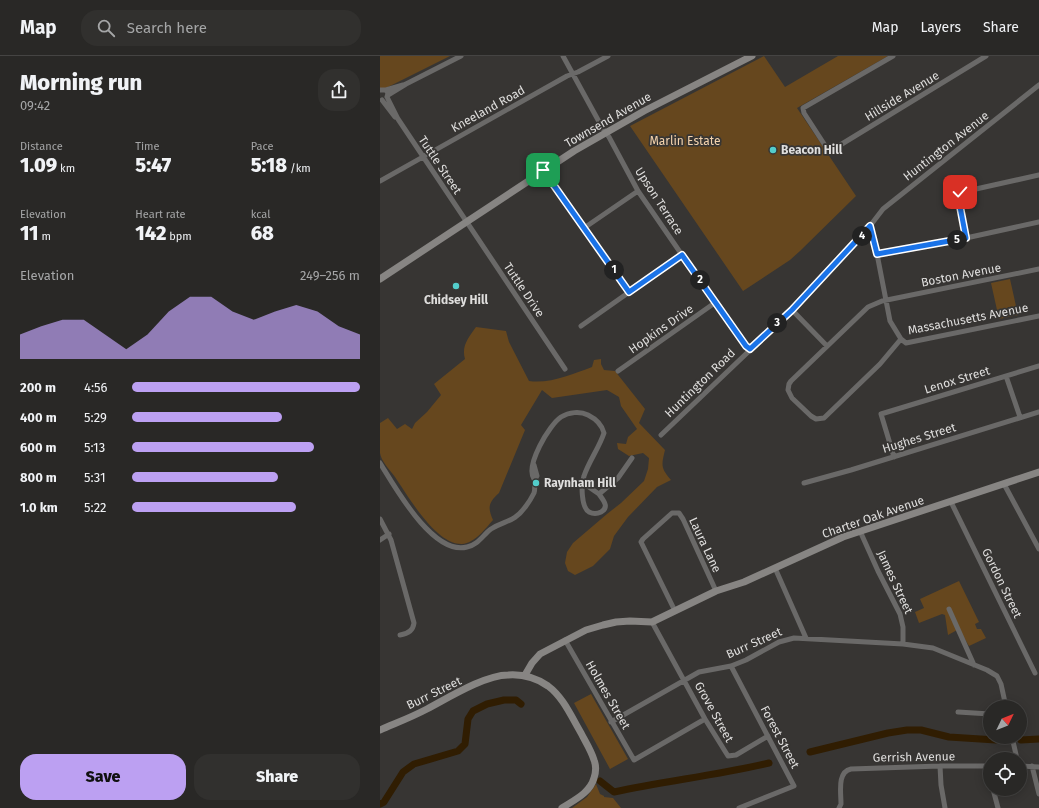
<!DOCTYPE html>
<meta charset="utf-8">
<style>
:root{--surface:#292826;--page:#31302e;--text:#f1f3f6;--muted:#a5a6a7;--line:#454443;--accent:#bca0f2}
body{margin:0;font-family:"Fira Sans",sans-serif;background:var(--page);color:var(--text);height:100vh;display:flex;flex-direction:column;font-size:15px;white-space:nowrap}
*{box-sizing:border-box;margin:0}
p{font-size:13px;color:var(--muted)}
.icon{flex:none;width:22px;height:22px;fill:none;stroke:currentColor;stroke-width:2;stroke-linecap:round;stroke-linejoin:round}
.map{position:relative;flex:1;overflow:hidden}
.sheet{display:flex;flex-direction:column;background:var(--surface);width:380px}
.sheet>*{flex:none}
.needle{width:26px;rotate:47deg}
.tools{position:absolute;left:603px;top:644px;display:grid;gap:8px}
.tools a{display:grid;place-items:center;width:44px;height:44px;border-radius:50%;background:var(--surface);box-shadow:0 2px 10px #0003,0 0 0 1px var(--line);font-size:20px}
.pin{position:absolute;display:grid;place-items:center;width:34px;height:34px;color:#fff;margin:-17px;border-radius:8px;box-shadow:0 2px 6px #0006}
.km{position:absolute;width:20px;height:20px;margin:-10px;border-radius:50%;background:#222;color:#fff;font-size:11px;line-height:20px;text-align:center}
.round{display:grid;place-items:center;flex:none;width:42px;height:42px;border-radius:16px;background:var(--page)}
.overview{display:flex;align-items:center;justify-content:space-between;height:68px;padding:0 20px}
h1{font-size:22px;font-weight:800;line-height:30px}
.stats{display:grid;grid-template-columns:repeat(3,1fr);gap:6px;height:68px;padding:4px 20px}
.stats div{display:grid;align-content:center}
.stats b{font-size:20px;font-weight:800}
.stats small{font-size:11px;font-weight:400}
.stats p{font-size:11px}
.chart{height:112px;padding:8px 20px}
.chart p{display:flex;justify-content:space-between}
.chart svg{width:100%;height:72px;margin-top:4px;fill:var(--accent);opacity:.7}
.cta{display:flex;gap:8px;margin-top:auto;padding:8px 20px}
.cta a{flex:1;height:46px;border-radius:16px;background:var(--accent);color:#111;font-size:16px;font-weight:800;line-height:46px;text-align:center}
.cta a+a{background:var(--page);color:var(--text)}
ul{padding:0 20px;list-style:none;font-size:13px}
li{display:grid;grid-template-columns:64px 48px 1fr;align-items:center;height:30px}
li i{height:10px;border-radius:5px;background:var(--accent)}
header{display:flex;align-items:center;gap:24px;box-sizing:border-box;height:56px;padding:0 20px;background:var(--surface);border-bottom:1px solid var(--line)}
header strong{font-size:19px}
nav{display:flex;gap:22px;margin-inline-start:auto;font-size:14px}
.search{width:280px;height:36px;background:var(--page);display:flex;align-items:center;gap:10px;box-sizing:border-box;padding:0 14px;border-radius:16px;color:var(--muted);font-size:15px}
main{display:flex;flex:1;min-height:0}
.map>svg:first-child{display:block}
.green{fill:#66471e}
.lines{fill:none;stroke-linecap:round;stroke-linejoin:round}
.river{stroke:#301d02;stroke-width:7}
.street{stroke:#6a6968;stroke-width:5}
.secondary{stroke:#878583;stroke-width:7}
.route-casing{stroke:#fff;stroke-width:8}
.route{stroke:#1a73e8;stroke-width:5}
.poi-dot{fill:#53cdcb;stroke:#373533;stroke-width:1.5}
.labels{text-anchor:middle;stroke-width:3.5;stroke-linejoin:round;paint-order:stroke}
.street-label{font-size:12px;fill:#dfdedd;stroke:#373533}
.park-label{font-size:12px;fill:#f4d3ad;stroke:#373533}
.poi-label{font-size:12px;font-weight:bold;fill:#dfdedd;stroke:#373533;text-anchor:start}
</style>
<header>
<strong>Map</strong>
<div class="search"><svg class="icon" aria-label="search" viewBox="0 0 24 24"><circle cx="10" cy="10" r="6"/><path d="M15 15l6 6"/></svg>Search here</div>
<nav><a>Map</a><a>Layers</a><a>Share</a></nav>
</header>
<main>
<section class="sheet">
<div class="overview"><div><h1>Morning run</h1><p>09:42</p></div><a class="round"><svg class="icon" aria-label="share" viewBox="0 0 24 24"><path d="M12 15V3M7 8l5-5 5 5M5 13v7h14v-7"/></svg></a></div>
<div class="stats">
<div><p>Distance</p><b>1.09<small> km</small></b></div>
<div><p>Time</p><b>5:47</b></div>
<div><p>Pace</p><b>5:18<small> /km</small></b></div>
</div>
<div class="stats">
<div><p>Elevation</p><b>11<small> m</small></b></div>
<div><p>Heart rate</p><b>142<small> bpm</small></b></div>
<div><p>kcal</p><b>68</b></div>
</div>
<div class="chart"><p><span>Elevation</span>249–256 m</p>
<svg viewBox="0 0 160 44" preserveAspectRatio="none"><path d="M0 44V29L10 24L20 20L30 20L40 29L50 38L60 29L70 15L80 6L90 6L100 15L110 20L120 15L130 11L140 15L150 24L160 29V44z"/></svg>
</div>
<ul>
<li><b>200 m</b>4:56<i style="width:100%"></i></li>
<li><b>400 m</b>5:29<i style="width:66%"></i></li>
<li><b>600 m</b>5:13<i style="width:80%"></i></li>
<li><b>800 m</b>5:31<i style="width:64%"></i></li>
<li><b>1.0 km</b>5:22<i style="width:72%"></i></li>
</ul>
<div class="cta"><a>Save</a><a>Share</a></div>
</section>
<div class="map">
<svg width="659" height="752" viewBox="0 0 659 752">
<rect width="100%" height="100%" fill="#373533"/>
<!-- green -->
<path class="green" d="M0 0H70L0 35Z
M384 0 405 31 458 0H508L417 52 476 140 420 195 410 204 363 235 250 70Z
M630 223 638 259 619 263 611 227Z
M96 271 126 275 129 286 149 325C170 328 193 318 212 311L214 304 221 303V308L224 314 235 315 265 353 259 367 285 394C281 410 281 412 291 424L277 431 248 461 234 480 230 493 213 510 195 519 188 515 185 507 187 496 193 487 227 458 241 447 264 425 268 413 269 402 263 397 249 400 238 393 237 387 246 388 248 381 257 373 241 350 239 341 227 334 172 342 162 334 141 369 145 374 119 437C109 446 107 451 113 464 105 473 95 487 82 488 56 489 28 440 15 421 10 414 1 405 0 397 0 388 0 377 0 367L8 362 17 373 25 368 32 373 35 367 47 356 61 339 54 328 85 303C81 290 89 281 96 271Z
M579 525 599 566 595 568 597 573H601L606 582 589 590 579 573 568 579 565 559 562 558 539 567 535 556 544 552 540 543Z
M211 638 248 703 230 713 194 647Z
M216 728 220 738 224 740V741L233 742 241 752H192L207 741Z"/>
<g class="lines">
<!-- river -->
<path class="river" d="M641 684 659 683
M430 696 508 677 527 674H541L569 681 616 684
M220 725 234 736C285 725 338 719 389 707
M0 748 4 746 23 716 34 708 78 695 85 688 88 663 93 655 107 648 124 644H136L141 648"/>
<!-- street -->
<path class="street" d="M183 0 223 73 229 81 258 135 302 199 366 290 370 293
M513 0 423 52 424 57 448 94H452L606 0
M0 34H6L8 37 7 41
M6 34 23 29
M8 39 26 28 81 0
M7 41 18 63 185 313
M2 44 15 61
M163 115 249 237
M0 125 187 20 198 16 228 0
M490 170 497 198 510 265 521 283
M204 172 258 135
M586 182 578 140V137L659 119
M497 198 586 182 659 166
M412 254 447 290
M201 270 302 199
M521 283 500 308 444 362 436 363 431 360 412 342 408 334 409 328 411 325 488 251 502 245 659 213
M521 283 526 287 659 260
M238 315 336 246
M626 320 640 361
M281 379 412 254 483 179 503 153 659 29
M514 401 501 358 659 310
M0 407C15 431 53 500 87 491 98 489 103 479 111 473 125 464 134 467 146 450 149 446 152 441 154 437 156 431 153 425 157 420L154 409
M154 423C145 410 169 369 181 361 189 356 200 355 208 359 216 363 222 369 224 377 219 392 209 405 204 420 201 428 201 451 209 456 213 458 217 458 221 456 230 451 223 444 219 438L238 422 252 402
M203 427 219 438
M424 427 471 414 659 356
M624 428 659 493
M571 446 655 617
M0 463 11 484 34 567C33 575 28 578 20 579
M480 475 498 515 520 558 523 571V588
M0 484 9 478
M395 512 426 582
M569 553 594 609
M295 555 261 486 263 483 292 457H299L303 463 336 535
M272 566 325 663 348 700 356 699 388 680
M185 584 254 704 325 663
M351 610 414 730 359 752
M578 656 610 658
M231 666 319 616 351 610 366 604 399 586 414 582 523 588 553 592 607 614 617 620 621 628 626 651
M632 681 637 703
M560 710 561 729 565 752
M640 710 659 711
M652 710 659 738
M607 711 610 721
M613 733 618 752
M459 752 461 748C461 736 457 716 471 713L560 710H610"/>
<!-- secondary -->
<path class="secondary" d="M0 223 194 95 264 55 372 0
M145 619 152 607 160 598 206 574 223 569 236 566 250 565 272 566 336 535 364 526 463 481 659 416
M0 674C16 667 32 661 47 653 68 642 105 619 128 619 142 618 155 621 168 630 183 641 191 660 201 677 205 685 211 694 214 704 216 709 216 716 214 722 210 737 194 744 182 752"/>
</g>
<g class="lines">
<defs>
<path id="route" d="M163 114 249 236 302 199 366 290 370 293 412 254 490 170 497 198 586 182 578 140 580 136"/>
</defs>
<!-- route casing -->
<use href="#route" class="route-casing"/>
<!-- route -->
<use href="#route" class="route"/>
</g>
<!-- markers -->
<g class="poi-dot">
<circle cx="393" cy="94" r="4"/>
<circle cx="76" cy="230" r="4"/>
<circle cx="156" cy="427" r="4"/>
</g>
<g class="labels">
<!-- street labels -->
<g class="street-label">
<text transform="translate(522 40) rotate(-31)" y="4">Hillside Avenue</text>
<text transform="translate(108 53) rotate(-29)" y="4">Kneeland Road</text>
<text transform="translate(228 64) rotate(-30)" y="4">Townsend Avenue</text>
<text transform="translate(566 90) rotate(-38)" y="4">Huntington Avenue</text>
<text transform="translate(60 109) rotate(56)" y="4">Tuttle Street</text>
<text transform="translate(279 145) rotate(57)" y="4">Upson Terrace</text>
<text transform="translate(581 219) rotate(-11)" y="4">Boston Avenue</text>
<text transform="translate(144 234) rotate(56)" y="4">Tuttle Drive</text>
<text transform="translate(588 263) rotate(-11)" y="4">Massachusetts Avenue</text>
<text transform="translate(281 273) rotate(-35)" y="4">Hopkins Drive</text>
<text transform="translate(577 324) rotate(-17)" y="4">Lenox Street</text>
<text transform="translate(320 327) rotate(-44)" y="4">Huntington Road</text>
<text transform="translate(539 382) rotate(-17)" y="4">Hughes Street</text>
<text transform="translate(493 461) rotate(-19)" y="4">Charter Oak Avenue</text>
<text transform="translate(325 489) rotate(65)" y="4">Laura Lane</text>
<text transform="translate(515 526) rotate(65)" y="4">James Street</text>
<text transform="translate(622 527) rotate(64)" y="4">Gordon Street</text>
<text transform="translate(374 587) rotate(-24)" y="4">Burr Street</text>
<text transform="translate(54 637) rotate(-26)" y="4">Burr Street</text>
<text transform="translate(228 639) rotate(60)" y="4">Holmes Street</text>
<text transform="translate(334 656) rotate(61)" y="4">Grove Street</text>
<text transform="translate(400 681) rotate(62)" y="4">Forest Street</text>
<text transform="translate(534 701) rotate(-1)" y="4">Gerrish Avenue</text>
</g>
<!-- park labels -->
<g class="park-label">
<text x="305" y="89">Marlin Estate</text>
</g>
<!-- poi labels -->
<g class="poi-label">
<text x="401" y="98">Beacon Hill</text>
<text x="76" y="248" text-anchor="middle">Chidsey Hill</text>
<text x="164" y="431">Raynham Hill</text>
</g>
</g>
</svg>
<div class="tools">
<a><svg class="needle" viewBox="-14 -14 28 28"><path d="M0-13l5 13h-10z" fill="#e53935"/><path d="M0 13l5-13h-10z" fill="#a5a6a7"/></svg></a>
<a><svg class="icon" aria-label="locate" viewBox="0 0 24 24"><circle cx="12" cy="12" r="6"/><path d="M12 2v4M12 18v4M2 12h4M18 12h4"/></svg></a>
</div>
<div class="pin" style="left:163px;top:114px;background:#1e9e55"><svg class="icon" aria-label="arrive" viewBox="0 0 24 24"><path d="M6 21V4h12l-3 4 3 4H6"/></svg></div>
<div class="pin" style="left:580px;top:136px;background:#d93025"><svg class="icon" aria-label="check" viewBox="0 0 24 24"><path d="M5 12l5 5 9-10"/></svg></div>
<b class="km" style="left:234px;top:214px">1</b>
<b class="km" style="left:320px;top:224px">2</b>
<b class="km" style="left:397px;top:267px">3</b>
<b class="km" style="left:482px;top:180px">4</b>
<b class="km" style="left:577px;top:184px">5</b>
</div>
</main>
